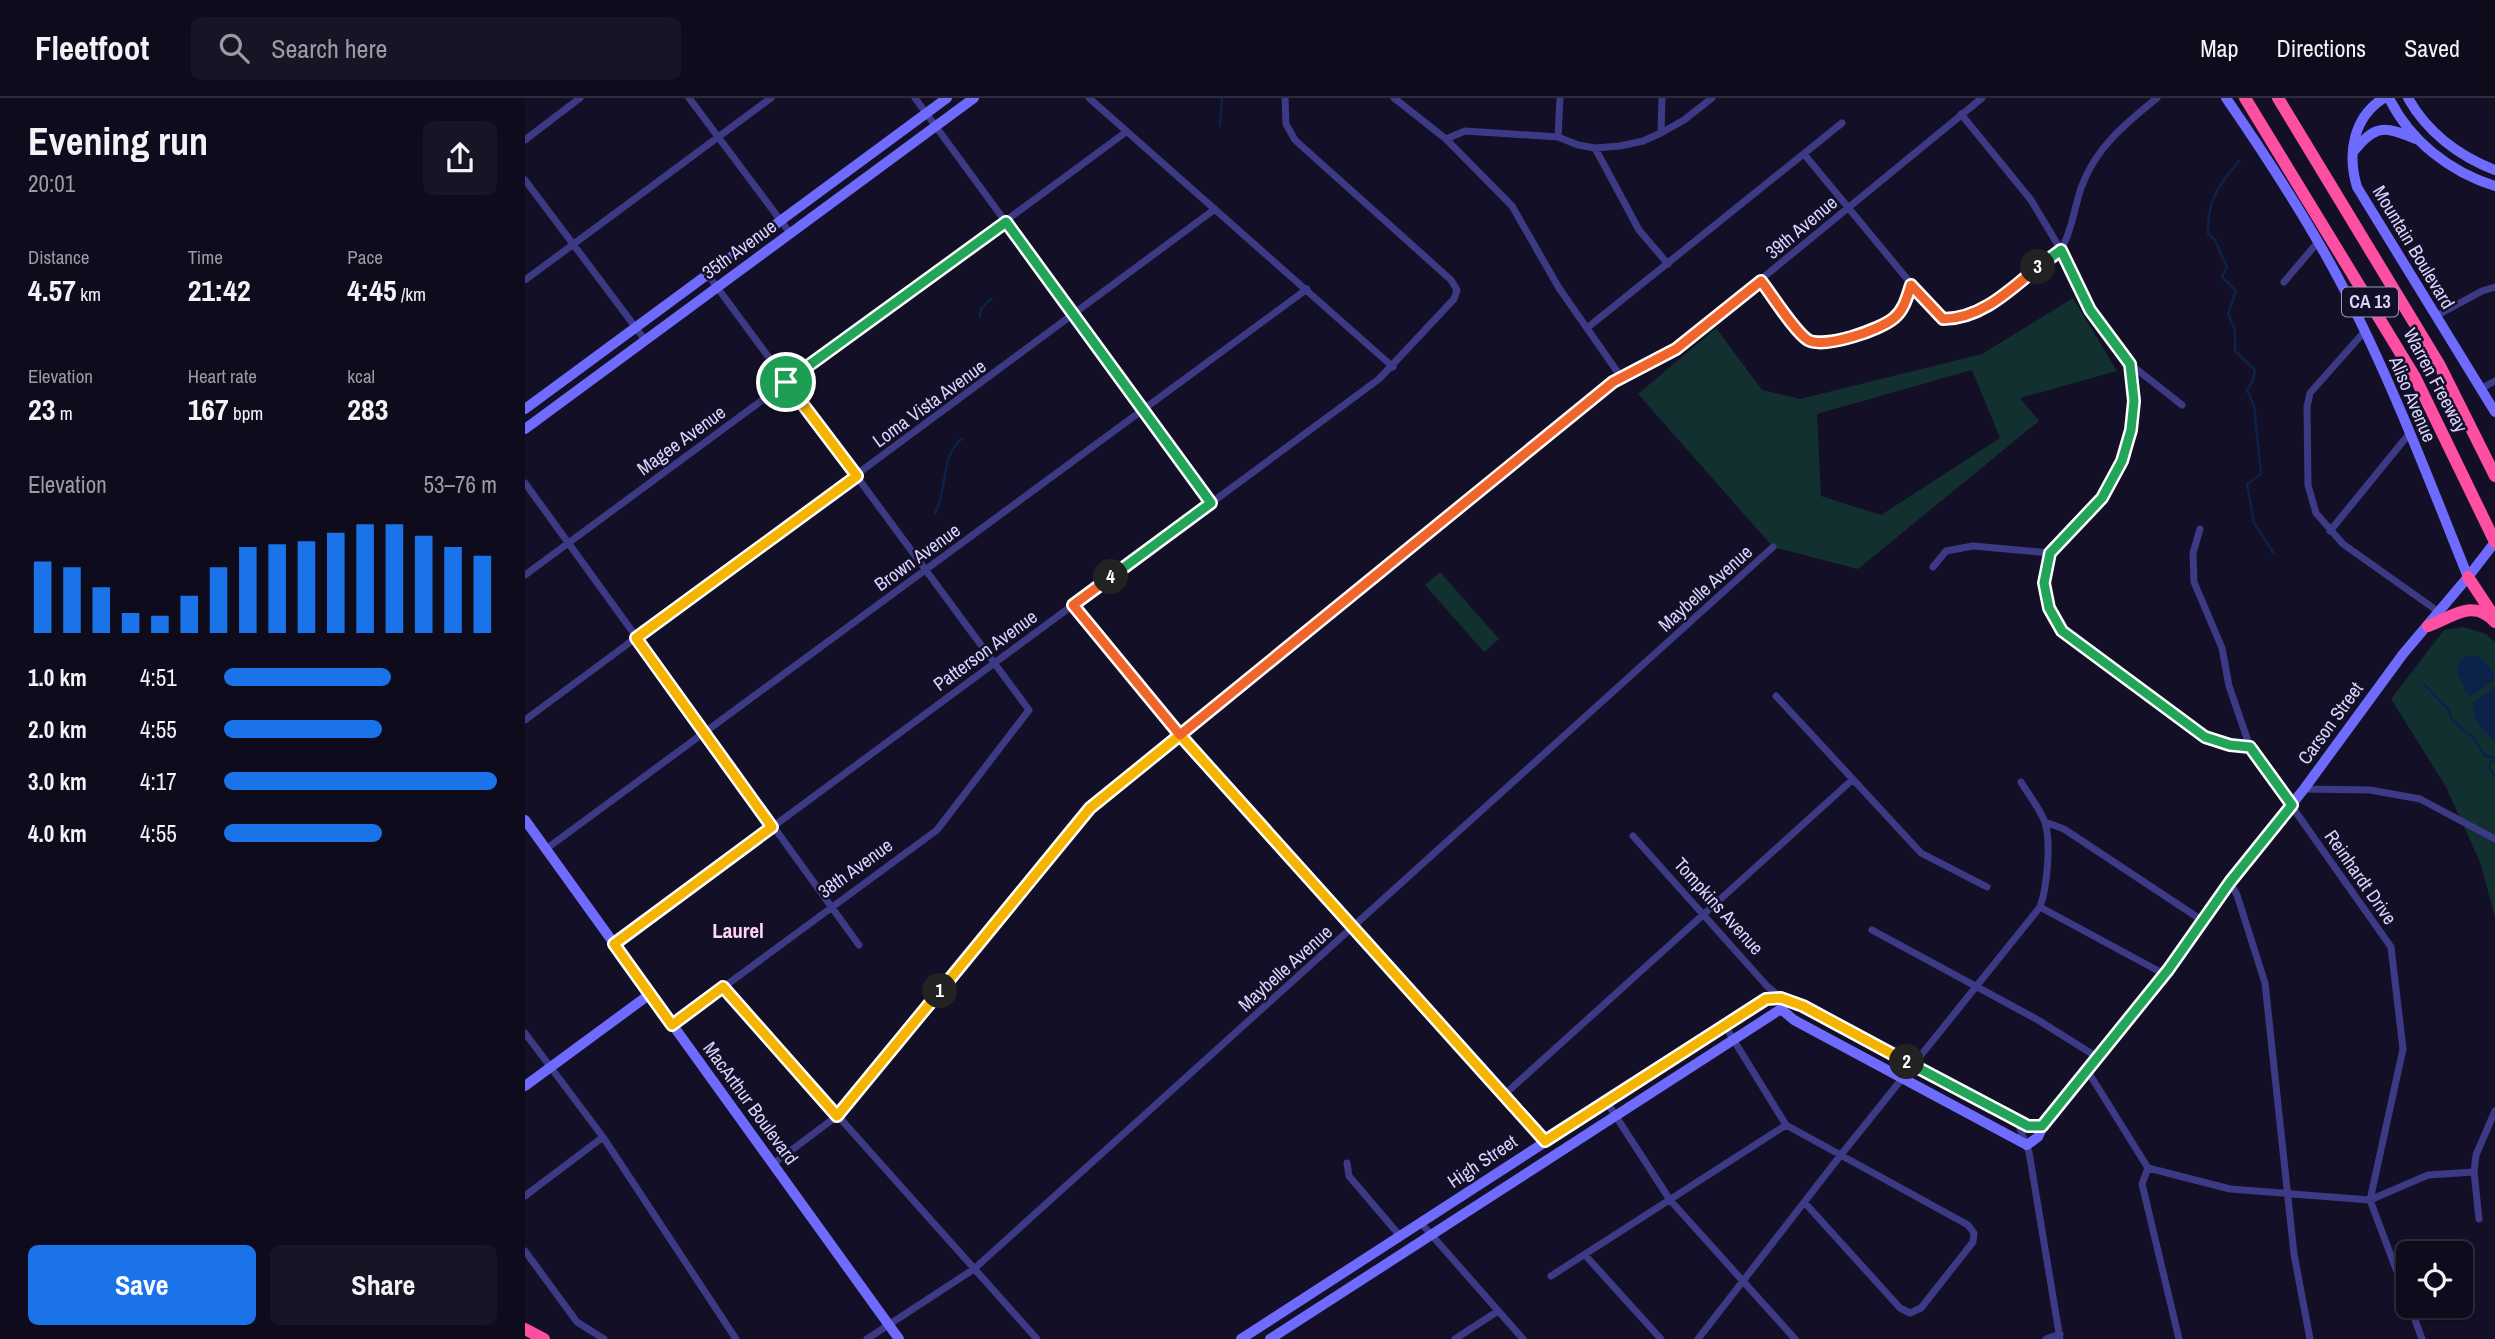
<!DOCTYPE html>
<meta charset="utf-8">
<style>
:root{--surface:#0e0b1c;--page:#171425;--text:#f1f3f6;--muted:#9b9ba3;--line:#2e2b3b;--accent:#1a73e8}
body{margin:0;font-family:"Archivo Narrow",sans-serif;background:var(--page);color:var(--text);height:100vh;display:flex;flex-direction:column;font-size:26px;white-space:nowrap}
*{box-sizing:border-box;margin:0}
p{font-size:23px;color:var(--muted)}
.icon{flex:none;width:38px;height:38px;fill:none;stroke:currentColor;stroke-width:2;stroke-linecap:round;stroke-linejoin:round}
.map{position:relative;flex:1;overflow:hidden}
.sheet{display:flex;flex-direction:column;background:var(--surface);width:525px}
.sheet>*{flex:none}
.fabs{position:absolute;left:1871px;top:1143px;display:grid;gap:14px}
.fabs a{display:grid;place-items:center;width:77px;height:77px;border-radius:10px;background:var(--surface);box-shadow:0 2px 5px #0004,0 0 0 2px var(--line);font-size:35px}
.pin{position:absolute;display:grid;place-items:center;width:60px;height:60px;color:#fff;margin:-30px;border:4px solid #fff;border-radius:50%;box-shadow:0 2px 7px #0007}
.km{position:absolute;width:35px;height:35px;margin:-18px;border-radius:50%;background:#222;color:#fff;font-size:19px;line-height:35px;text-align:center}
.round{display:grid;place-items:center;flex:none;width:74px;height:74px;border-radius:10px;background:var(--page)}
.summary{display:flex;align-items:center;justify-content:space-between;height:119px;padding:0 28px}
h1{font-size:38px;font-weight:700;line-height:52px}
.metrics{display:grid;grid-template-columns:repeat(3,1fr);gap:10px;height:119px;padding:7px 28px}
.metrics div{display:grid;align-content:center}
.metrics b{font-size:30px;font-weight:700}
.metrics small{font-size:19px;font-weight:400}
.metrics p{font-size:19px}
.chart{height:196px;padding:14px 28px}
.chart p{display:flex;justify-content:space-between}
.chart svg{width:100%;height:126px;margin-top:7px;stroke:var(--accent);stroke-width:6}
.action{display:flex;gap:14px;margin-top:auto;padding:14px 28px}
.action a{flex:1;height:80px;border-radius:10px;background:var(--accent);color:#fff;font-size:28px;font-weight:700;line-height:80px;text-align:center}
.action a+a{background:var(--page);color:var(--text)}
ul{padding:0 28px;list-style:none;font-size:23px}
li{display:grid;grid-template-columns:112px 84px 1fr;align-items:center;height:52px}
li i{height:18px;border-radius:9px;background:var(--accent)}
header{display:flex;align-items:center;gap:42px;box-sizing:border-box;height:98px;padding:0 35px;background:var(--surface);border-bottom:2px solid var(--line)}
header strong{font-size:33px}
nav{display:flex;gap:38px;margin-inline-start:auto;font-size:24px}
.search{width:490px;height:63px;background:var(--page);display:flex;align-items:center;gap:18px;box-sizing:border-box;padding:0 24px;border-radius:10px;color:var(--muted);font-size:26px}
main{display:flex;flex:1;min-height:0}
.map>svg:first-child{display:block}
.green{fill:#12302f;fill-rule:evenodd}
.water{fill:#0c2248}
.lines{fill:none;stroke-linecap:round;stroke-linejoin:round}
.stream{stroke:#0c2248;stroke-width:2.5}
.street{stroke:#3d3a85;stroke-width:7}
.secondary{stroke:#6f6bff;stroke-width:10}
.highway{stroke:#ff4fa3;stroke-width:12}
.split-1-casing{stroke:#fff;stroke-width:14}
.split-2-casing{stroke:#fff;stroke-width:14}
.split-3-casing{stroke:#fff;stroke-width:14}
.split-4-casing{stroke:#fff;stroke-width:14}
.split-5-casing{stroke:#fff;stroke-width:14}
.split-1{stroke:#f5b400;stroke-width:9}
.split-2{stroke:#f5b400;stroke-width:9}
.split-3{stroke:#22a559;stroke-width:9}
.split-4{stroke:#f0652b;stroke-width:9}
.split-5{stroke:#22a559;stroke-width:9}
.labels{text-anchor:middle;stroke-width:5;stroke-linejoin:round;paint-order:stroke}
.shield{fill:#130f26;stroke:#9e99be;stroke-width:2}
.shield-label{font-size:18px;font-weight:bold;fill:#d9d4ff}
.street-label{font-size:19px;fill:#d9d4ff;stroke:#130f26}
.neighbourhood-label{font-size:21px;font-weight:bold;fill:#ffd6f0;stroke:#130f26}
</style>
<header>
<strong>Fleetfoot</strong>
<div class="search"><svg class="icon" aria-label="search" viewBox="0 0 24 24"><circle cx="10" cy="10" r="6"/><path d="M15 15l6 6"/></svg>Search here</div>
<nav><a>Map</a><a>Directions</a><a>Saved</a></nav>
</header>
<main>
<section class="sheet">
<div class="summary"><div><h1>Evening run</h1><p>20:01</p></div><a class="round"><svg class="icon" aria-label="share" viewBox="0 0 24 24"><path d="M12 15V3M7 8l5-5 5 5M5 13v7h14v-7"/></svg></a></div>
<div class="metrics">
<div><p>Distance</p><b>4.57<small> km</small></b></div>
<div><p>Time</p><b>21:42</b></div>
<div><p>Pace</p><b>4:45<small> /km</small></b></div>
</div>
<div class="metrics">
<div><p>Elevation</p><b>23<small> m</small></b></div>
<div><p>Heart rate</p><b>167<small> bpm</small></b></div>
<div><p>kcal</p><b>283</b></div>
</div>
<div class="chart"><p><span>Elevation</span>53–76 m</p>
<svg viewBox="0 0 160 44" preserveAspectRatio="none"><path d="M5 44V19M15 44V21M25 44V28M35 44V37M45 44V38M55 44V31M65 44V21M75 44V14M85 44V13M95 44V12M105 44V9M115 44V6M125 44V6M135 44V10M145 44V14M155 44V17"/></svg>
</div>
<ul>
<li><b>1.0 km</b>4:51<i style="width:61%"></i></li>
<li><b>2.0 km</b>4:55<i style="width:58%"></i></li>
<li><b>3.0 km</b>4:17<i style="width:100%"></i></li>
<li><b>4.0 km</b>4:55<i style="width:58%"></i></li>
</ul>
<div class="action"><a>Save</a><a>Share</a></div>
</section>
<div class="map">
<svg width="1970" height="1241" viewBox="0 0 1970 1241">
<rect width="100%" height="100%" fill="#130f26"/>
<!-- green -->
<path class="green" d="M1548 200 1592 273 1495 300 1514 323 1333 471 1248 449 1113 296 1191 230 1237 292 1275 301 1457 256ZM1447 272 1475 340 1356 417 1296 398 1292 316Z
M915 474 974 541 959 554 900 487Z
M1938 529 1961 536 1970 544V819L1955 764 1921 689 1866 601 1919 532Z"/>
<!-- water -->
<path class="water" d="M1942 557 1955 559 1970 575 1968 583 1946 598 1941 596 1932 572 1934 563Z
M1970 588V643C1959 633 1945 621 1948 605Z"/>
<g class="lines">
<!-- stream -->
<path class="stream" d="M695 28 697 0
M1714 63C1694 87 1682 102 1683 135L1690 142 1702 169 1697 179 1711 193 1703 216 1710 232V253L1730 272 1728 282 1722 292 1729 308 1736 376 1722 386 1729 425 1749 456
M455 219 456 211 466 201
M410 415C423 392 415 356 438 340
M1899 586 1924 612 1927 622 1949 640 1960 658 1969 659 1970 662 1965 664V671L1970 677"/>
<!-- street -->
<path class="street" d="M164 0 265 135
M390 0 686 405
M564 0 868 269
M869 0 921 41 987 108 1034 190 1096 279
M1436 16 1506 102 1536 152 1565 212 1605 266 1657 307
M1136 35 1137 0
M1033 39 1035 0
M921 41 940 33 1033 39 1053 47 1070 50 1095 48 1118 43 1136 35 1159 22 1187 0
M0 42 55 0
M1070 50 1114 132 1143 166
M1279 56 1402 205 1418 221C1465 220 1501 177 1536 152 1547 133 1549 111 1556 90 1570 50 1601 25 1632 0
M0 82 120 242
M0 182 246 0
M1236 183C1247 197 1270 234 1283 242 1299 251 1355 232 1369 220 1379 212 1382 199 1386 187
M1759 184 1793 144
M1911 218 1957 193 1970 189
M1062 230 1317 25
M1840 233 1785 295 1782 309 1783 387 1791 415 1818 446 1914 514
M1605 266C1608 299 1610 331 1597 362 1587 387 1569 410 1551 429 1543 437 1529 446 1524 456 1513 480 1522 513 1537 533L1680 639 1705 647 1725 649
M1955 291 1970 283
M0 385 334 847
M1675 431 1668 455 1669 484 1697 550 1704 588 1725 649 1866 849 1878 951 1845 1102 1883 1203
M1805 433 1884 336
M1408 469 1421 453 1448 448 1525 455
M0 477 601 34
M548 507 649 631 1020 1043
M1251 598 1396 755 1462 789
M0 622 690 111
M1779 691 1845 692 1895 701 1970 741
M1520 724 1539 731 1678 823
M1108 738 1242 888 1256 900
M21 751 782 191
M1705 784 1712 797 1740 885 1769 1156 1785 1241
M1515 809 1639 876
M1347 832 1513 922 1572 959
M89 846 854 281 929 201 932 192 926 182 770 42 761 26 760 0
M198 889 512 1241
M147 927 412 732 504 612 183 177
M1200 928 1261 1027 1443 1127 1449 1135 1448 1144 1396 1210 1385 1215 1375 1210 1280 1105
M0 935 78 1039 211 1241
M1562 972 1623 1070 1617 1086 1654 1241
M980 996 1327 682
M1081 1003 1145 1102 1270 1241
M1492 1023 1504 1054 1535 1241
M822 1065 824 1078 875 1138
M248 1066 312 1018 565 711 1088 284 1151 251 1457 0
M1623 1070 1705 1091 1845 1102 1903 1077 1949 1074
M0 1098 78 1039
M1954 1121 1949 1074 1951 1057 1970 1013
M896 1125 998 1241
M0 1153 52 1224 79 1241
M1060 1157 1136 1241
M1026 1178 1261 1027
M1885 1208 1897 1241
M342 1241 449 1171 1248 449
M930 1241 973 1213
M1173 1241 1315 1058 1515 809C1522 790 1527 741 1519 722 1513 708 1503 696 1496 684
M1521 1241 1535 1236"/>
<!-- secondary -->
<path class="secondary" d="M1701 0C1743 61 1785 125 1819 191 1867 284 1904 382 1943 479
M1859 0C1828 19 1822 56 1832 89L1970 314
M1864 0C1885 43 1925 74 1970 88
M1883 0C1902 34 1934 58 1970 72
M1829 53C1851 25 1861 29 1891 41
M0 311 422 0
M0 331 449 0
M0 722 374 1241
M1256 911 1269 922 1502 1047 1513 1039 1519 1026 1643 872 1705 784 1779 691 1878 556 1943 479 1970 444
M0 988 125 896
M716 1241 1241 901 1256 900 1278 908 1503 1028H1517
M745 1241 1256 911"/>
<!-- highway -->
<path class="highway" d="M1720 0 1890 279 1970 444
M1753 0 1914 266 1970 378
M1943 479 1970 520
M1903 528C1926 520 1948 499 1970 524
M0 1231 19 1241"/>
</g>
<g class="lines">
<defs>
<path id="split-1" d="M261 284 332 378 111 540 247 729 89 846 147 927 198 889 312 1018 415 893"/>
<path id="split-2" d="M415 893 565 710 655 637 1020 1043 1241 901 1256 900 1278 908 1382 964"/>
<path id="split-3" d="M1382 964 1503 1028H1517L1643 872 1705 784 1767 707 1725 649 1705 647 1680 639 1537 533 1524 510 1519 485 1525 455 1577 400 1597 363 1606 332 1609 303 1605 266 1565 212 1536 152 1513 169"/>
<path id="split-4" d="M586 479 548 507 655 637 1088 284 1151 251 1236 183C1247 197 1270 234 1283 242 1299 251 1355 232 1369 220 1379 212 1382 199 1386 187L1418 221C1456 221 1485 192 1513 169"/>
<path id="split-5" d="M261 284 481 124 686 405 586 479"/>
</defs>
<!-- split-1 casing -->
<use href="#split-1" class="split-1-casing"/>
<!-- split-2 casing -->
<use href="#split-2" class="split-2-casing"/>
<!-- split-3 casing -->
<use href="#split-3" class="split-3-casing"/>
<!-- split-4 casing -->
<use href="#split-4" class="split-4-casing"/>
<!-- split-5 casing -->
<use href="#split-5" class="split-5-casing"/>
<!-- split-1 -->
<use href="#split-1" class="split-1"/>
<!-- split-2 -->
<use href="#split-2" class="split-2"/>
<!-- split-3 -->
<use href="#split-3" class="split-3"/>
<!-- split-4 -->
<use href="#split-4" class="split-4"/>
<!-- split-5 -->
<use href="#split-5" class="split-5"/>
</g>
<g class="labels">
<!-- shield labels -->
<rect class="shield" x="1817" y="189.5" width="56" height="29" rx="5"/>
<g class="shield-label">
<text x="1845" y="210">CA 13</text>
</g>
<!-- street labels -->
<g class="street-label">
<text transform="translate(1276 129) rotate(-40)" y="7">39th Avenue</text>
<text transform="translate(1889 149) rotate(59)" y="7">Mountain Boulevard</text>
<text transform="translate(214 151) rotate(-36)" y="7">35th Avenue</text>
<text transform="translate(1911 282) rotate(62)" y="7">Warren Freeway</text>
<text transform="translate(1888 301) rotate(67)" y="7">Aliso Avenue</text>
<text transform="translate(404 305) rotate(-36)" y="7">Loma Vista Avenue</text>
<text transform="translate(156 342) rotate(-36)" y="7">Magee Avenue</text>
<text transform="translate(392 459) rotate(-36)" y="7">Brown Avenue</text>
<text transform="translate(1180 490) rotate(-42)" y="7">Maybelle Avenue</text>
<text transform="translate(460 552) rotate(-36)" y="7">Patterson Avenue</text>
<text transform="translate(1805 625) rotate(-54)" y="7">Carson Street</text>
<text transform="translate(330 770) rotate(-36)" y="7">38th Avenue</text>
<text transform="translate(1836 779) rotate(55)" y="7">Reinhardt Drive</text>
<text transform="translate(1194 808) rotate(48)" y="7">Tompkins Avenue</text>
<text transform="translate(760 870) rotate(-42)" y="7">Maybelle Avenue</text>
<text transform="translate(226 1005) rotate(54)" y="7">MacArthur Boulevard</text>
<text transform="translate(957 1063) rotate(-34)" y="7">High Street</text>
</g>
<!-- neighbourhood labels -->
<g class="neighbourhood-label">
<text x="213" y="840">Laurel</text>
</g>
</g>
</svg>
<div class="fabs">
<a><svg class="icon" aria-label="locate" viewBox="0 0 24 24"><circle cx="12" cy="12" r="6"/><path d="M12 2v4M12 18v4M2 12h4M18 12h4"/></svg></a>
</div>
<div class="pin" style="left:261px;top:284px;background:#1e9e55"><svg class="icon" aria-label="arrive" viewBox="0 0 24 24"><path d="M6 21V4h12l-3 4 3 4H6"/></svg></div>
<b class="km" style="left:415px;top:893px">1</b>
<b class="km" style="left:1382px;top:964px">2</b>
<b class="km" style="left:1513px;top:169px">3</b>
<b class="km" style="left:586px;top:479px">4</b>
</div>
</main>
